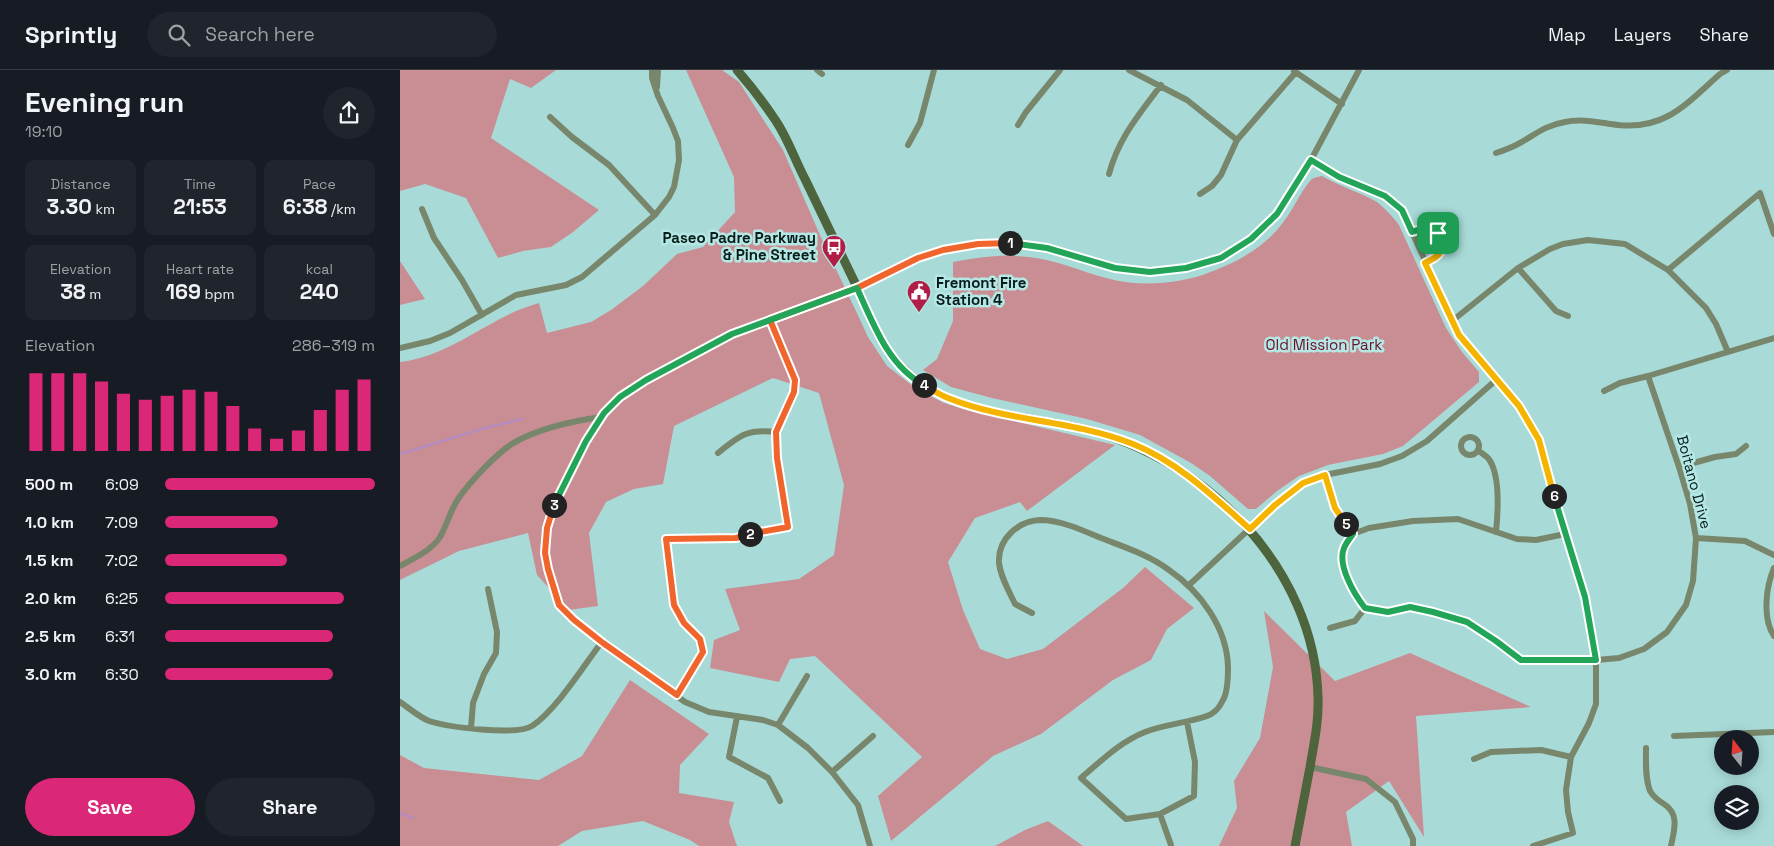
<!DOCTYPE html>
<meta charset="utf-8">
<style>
:root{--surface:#171b24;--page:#20242c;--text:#f1f3f6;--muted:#9ea1a6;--line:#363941;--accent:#db2777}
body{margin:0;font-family:"Space Grotesk",sans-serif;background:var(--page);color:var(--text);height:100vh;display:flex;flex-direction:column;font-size:19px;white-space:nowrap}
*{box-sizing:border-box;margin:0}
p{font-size:16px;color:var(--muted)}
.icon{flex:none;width:28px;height:28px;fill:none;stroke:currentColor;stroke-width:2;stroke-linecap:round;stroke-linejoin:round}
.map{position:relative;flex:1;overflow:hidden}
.panel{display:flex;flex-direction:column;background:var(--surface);width:400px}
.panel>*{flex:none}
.needle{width:32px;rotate:343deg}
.controls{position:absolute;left:1314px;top:660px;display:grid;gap:10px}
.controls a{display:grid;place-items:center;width:45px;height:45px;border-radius:50%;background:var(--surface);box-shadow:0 2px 12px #0003;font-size:25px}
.pin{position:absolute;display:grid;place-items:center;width:42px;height:42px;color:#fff;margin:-21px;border-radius:10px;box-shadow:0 2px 8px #0006}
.km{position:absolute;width:25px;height:25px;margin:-12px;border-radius:50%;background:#222;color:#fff;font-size:14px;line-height:25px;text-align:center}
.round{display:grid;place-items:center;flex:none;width:52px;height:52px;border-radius:26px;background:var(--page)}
.headline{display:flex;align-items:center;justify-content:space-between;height:85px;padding:0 25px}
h1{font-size:28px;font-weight:600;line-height:38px}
.stats{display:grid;grid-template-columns:repeat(3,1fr);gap:8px;height:85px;padding:5px 25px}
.stats div{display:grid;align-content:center;border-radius:10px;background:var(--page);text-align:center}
.stats b{font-size:21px;font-weight:600}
.stats small{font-size:14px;font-weight:400}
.stats p{font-size:14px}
.chart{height:140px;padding:10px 25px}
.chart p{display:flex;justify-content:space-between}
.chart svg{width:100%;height:90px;margin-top:5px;stroke:var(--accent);stroke-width:6}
.button{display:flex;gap:10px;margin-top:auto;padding:10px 25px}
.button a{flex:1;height:58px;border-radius:30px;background:var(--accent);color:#fff;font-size:20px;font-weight:600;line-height:58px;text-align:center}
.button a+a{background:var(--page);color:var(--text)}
ul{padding:0 25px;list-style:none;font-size:16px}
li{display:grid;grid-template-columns:80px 60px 1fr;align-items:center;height:38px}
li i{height:12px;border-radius:6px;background:var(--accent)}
header{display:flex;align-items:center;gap:30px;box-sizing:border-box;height:70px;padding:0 25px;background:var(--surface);border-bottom:1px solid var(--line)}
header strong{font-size:24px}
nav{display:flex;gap:28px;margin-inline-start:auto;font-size:18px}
.search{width:350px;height:45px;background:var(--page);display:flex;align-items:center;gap:12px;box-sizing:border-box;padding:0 18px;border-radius:28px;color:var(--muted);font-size:19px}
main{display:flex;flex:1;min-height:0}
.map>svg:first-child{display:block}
.green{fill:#c98e94}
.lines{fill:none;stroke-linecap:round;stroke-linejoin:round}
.stream{stroke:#b18bc8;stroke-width:2}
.minor{stroke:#78876c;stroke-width:6}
.secondary{stroke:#4e643d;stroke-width:9}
.split-1-casing{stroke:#fff;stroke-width:10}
.split-2-casing{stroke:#fff;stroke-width:10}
.split-3-casing{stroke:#fff;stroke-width:10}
.split-4-casing{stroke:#fff;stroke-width:10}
.split-5-casing{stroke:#fff;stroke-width:10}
.split-6-casing{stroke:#fff;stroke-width:10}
.split-7-casing{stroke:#fff;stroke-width:10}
.split-1{stroke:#22a559;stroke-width:6}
.split-2{stroke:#f0652b;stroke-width:6}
.split-3{stroke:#f0652b;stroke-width:6}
.split-4{stroke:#22a559;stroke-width:6}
.split-5{stroke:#f5b400;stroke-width:6}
.split-6{stroke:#22a559;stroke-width:6}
.split-7{stroke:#f5b400;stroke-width:6}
.labels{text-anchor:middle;stroke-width:5;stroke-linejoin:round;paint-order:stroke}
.poi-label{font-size:15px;font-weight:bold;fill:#081c1b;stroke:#b5e8e5;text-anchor:end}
.park-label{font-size:15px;fill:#6c0e28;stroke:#b5e8e5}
.street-label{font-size:15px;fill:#081c1b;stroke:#b5e8e5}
</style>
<header>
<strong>Sprintly</strong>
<div class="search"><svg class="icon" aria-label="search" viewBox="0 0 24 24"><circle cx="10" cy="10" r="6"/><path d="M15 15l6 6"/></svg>Search here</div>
<nav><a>Map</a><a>Layers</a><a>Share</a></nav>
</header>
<main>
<section class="panel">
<div class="headline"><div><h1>Evening run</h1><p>19:10</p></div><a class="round"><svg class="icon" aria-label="share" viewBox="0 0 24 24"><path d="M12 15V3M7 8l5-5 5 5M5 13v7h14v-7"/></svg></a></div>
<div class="stats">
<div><p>Distance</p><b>3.30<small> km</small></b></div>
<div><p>Time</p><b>21:53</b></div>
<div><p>Pace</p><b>6:38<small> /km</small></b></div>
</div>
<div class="stats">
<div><p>Elevation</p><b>38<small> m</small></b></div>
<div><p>Heart rate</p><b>169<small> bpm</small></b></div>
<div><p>kcal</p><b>240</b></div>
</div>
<div class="chart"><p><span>Elevation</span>286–319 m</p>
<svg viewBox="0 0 160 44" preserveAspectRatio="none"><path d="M5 44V6M15 44V6M25 44V6M35 44V10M45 44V16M55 44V19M65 44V17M75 44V14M85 44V15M95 44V22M105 44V33M115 44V38M125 44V34M135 44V24M145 44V14M155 44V9"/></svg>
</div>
<ul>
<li><b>500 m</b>6:09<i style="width:100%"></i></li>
<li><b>1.0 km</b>7:09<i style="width:54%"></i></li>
<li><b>1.5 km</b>7:02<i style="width:58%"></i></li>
<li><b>2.0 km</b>6:25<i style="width:85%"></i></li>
<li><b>2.5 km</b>6:31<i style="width:80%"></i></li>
<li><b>3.0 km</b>6:30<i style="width:80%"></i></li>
</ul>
<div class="button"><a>Save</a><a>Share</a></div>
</section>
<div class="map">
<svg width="1374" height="776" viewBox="0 0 1374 776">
<rect width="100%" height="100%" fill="#a8dbd8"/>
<!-- green -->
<path class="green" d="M0 0H156L131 18 110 9 91 68 199 140 173 162 151 177 123 181 98 188 66 128 25 114 0 121Z
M286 0H322L339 12 383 80 423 172 456 241 468 267 487 296 517 319 544 333 567 340 715 375 627 441 620 432 575 448 548 492 563 540 580 579 607 589 643 579 723 518 745 497 794 538 767 559 751 590 713 610 641 664 593 686 491 771 478 726 522 687 415 586 390 589 379 612 310 598 314 570 340 560 325 519 399 509 434 485 444 415 419 323 373 308 274 356 263 414 234 419 206 432 189 463 198 536 169 540 137 505 128 463 59 481 0 510V292C52 286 90 246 139 233L147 263 191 252 211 240 243 216 277 184 303 177 335 142 334 107Z
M922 106C939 116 962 123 977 132 986 139 993 147 999 155L1046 258 1062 282 1079 302V312L1003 376 983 384 928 395 899 406 877 421 856 439H848L810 406 791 393 740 365 687 349 592 328 551 317 523 300 537 289 553 251V192C579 187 603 184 629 187 656 190 680 201 706 208 735 216 767 215 796 207 828 197 864 180 884 151 893 140 902 119 911 110 914 107 918 107 922 106Z
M0 191 2 194 25 229 0 235Z
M864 541 935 611 1010 583 1131 637 1016 646 1024 767 989 711 946 742 952 776H819L837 738 834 711 860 668 873 597Z
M230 610 309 664 280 695 279 723 334 732 329 752 337 776H299L290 770 243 751 182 761 158 776H0V685L24 698 139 710 182 686Z
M648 751 683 776H595L625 760Z"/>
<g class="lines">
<!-- stream -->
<path class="stream" d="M0 384 85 358 122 349
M0 743 13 748"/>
<!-- minor -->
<path class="minor" d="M417 0 422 4
M729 0 787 30 837 70
M894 1 942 34
M257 17 258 0
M150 47 172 67 209 95 255 145
M618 55 626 42 660 0
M508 75 520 53 534 0
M1096 83C1102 81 1108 79 1114 76 1133 67 1142 56 1165 52 1183 48 1200 53 1218 55 1266 60 1287 33 1320 4L1327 0
M911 90 939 107 985 125 1002 140 1059 265 1096 310 1119 336 1139 370 1185 527 1196 590V634L1189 653 1171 687 1166 720 1168 742 1173 763 1133 776
M709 104C719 67 739 45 761 15
M800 124 812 116 821 105 837 70 896 2
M22 139 34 168 62 210 82 245
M1012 162C1016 161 1022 158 1027 157 1038 156 1045 173 1041 182 1039 188 1030 190 1025 193
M1118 198 1156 241 1168 246
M1268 200 1360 123 1374 164
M1052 251 1118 198 1150 179 1163 174 1188 170 1225 174 1268 200 1306 238 1316 254 1328 282
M0 278 30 271 50 263 116 225 166 215 182 207 255 145 269 127 274 117 279 90 278 71 273 58 258 26 252 8V0
M1204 321 1220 313 1248 306 1374 268
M1061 376a9 9 0 1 1 18 0a9 9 0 1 1-18 0Z
M1078 380C1081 383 1085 385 1088 388 1101 404 1098 442 1096 462
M318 383C340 365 347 359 376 362
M1279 397 1315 387 1336 384 1346 376
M925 405 935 438 953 464
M1165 464 1136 470 1117 469 1058 449 1013 451 969 458 953 464 944 478 942 493 956 527 965 538 988 542 1010 537 1033 542 1067 552 1097 571 1121 590H1196L1219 588 1244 579 1267 562 1286 535 1293 511 1296 468 1290 434 1279 397 1248 306
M1296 468 1345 471 1374 485
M0 496C14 488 31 481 40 467 47 455 50 441 58 429 69 413 99 380 117 371 143 357 173 351 201 347
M1374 498C1366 517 1362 548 1374 566
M788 516 875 435 903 413 925 405 980 394 1002 386 1027 371 1096 310
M632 543 615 534C609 521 600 506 599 492 598 469 618 451 640 450 660 450 682 460 701 468 724 477 749 485 769 500 801 522 827 558 828 597 828 606 828 622 823 630 821 634 817 640 814 642 811 645 807 646 804 647 785 653 762 655 745 662 720 672 702 690 681 708L726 749 760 744 794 726 795 692 787 652
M930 558 955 551 965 538
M277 625 303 582 300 569 284 553 274 535 267 469 336 468 358 461 389 457 377 388 376 362 394 322 395 310 370 250
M0 632C9 638 19 647 29 651 48 657 115 666 132 656 156 640 183 597 201 573H203
M337 647 329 687 368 708 380 731
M378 655 407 606
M71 658 73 633 84 604 96 583 97 562 88 519
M1274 666 1374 662
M1246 678C1246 692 1245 708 1250 721 1253 726 1259 731 1264 734 1280 744 1274 761 1271 776
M1074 689 1091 682 1141 680 1171 687
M910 697 966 709 995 732 1013 769V776
M432 702 473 666
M760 744 771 775
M470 776 458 735 432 702 408 678 378 655 363 650 309 642 285 632 203 573 174 550 159 535 148 499 145 483 147 458 155 434 186 371 204 343 220 327 246 310 332 264 457 218 518 188 543 180 578 174 607 173 647 178 715 198 750 202 786 198 821 188 851 169 877 144 911 90 959 0"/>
<!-- secondary -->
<path class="secondary" d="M337 0C351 16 364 33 376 51 388 69 395 90 405 109 422 144 439 180 456 215 468 241 477 270 496 291 542 345 621 344 684 359 806 388 915 499 918 627 919 651 914 673 910 697 905 723 900 750 895 776"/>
</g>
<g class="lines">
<defs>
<path id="split-1" d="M610 173 647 178 715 198 750 202 786 198 821 188 851 169 877 144 911 90 939 107 985 126 1002 140 1012 162C1022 159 1031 153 1038 163"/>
<path id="split-2" d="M350 464 388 457 377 388 376 362 394 322 395 310 370 250 457 218 518 188 543 180 578 174 610 173"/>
<path id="split-3" d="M154 435 147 458 145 483 148 499 159 535 174 550 203 573 277 625 303 582 300 569 284 553 274 535 266 469 336 468 350 464"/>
<path id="split-4" d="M154 435 186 371 204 343 220 327 246 310 332 264 457 218C473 253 488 296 524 315"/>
<path id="split-5" d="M524 315C532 320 540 325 548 328 607 352 674 350 733 374 778 392 814 427 850 459L875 435 903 413 925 405 935 438 946 454"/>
<path id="split-6" d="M946 454 953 464C950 468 946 473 944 478 937 495 954 524 965 538L988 542 1010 537 1033 542 1067 552 1096 571 1121 590H1196L1185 527 1154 426"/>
<path id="split-7" d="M1038 163C1044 182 1043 184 1025 193L1059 265 1119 336 1139 370 1154 426"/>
</defs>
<!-- split-1 casing -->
<use href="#split-1" class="split-1-casing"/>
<!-- split-2 casing -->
<use href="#split-2" class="split-2-casing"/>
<!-- split-3 casing -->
<use href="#split-3" class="split-3-casing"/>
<!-- split-4 casing -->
<use href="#split-4" class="split-4-casing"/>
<!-- split-5 casing -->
<use href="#split-5" class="split-5-casing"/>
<!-- split-6 casing -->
<use href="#split-6" class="split-6-casing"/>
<!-- split-7 casing -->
<use href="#split-7" class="split-7-casing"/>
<!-- split-1 -->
<use href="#split-1" class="split-1"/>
<!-- split-2 -->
<use href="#split-2" class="split-2"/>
<!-- split-3 -->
<use href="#split-3" class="split-3"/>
<!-- split-4 -->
<use href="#split-4" class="split-4"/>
<!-- split-5 -->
<use href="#split-5" class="split-5"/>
<!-- split-6 -->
<use href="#split-6" class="split-6"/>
<!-- split-7 -->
<use href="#split-7" class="split-7"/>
</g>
<!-- icons -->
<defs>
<symbol id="bus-pin" viewBox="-11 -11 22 30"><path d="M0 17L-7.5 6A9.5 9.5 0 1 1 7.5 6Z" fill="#b01d46" stroke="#b5e8e5"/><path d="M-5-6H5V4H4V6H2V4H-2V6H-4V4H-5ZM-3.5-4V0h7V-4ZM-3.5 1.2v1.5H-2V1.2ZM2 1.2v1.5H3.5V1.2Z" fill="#fff"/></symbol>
<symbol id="civic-pin" viewBox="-11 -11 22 30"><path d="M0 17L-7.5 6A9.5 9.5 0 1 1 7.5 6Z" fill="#b01d46" stroke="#b5e8e5"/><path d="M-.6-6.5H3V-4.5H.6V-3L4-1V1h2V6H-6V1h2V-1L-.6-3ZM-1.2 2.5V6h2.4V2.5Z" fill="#fff"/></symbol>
</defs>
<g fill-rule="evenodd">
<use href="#bus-pin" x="420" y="163" width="28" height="38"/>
<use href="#civic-pin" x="505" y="208" width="28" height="38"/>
</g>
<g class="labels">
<!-- poi labels -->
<g class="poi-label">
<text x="416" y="173">Paseo Padre Parkway<tspan x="416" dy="17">&amp; Pine Street</tspan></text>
<text x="536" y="218" text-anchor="start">Fremont Fire<tspan x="536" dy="17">Station 4</tspan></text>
</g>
<!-- park labels -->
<g class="park-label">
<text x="924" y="280">Old Mission Park</text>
</g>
<!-- street labels -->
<g class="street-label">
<text transform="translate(1294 412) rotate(75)" y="5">Boitano Drive</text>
</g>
</g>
</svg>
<div class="controls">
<a><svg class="needle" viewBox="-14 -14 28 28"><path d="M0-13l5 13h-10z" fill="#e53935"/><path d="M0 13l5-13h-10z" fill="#9ea1a6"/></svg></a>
<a><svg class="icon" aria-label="layers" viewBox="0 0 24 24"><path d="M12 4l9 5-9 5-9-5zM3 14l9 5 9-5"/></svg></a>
</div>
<div class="pin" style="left:1038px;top:163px;background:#1e9e55"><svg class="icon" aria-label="arrive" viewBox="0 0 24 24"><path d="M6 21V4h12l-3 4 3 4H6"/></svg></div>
<b class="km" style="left:610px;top:173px">1</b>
<b class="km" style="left:350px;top:464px">2</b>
<b class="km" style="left:154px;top:435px">3</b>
<b class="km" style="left:524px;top:315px">4</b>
<b class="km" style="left:946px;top:454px">5</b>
<b class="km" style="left:1154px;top:426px">6</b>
</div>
</main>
